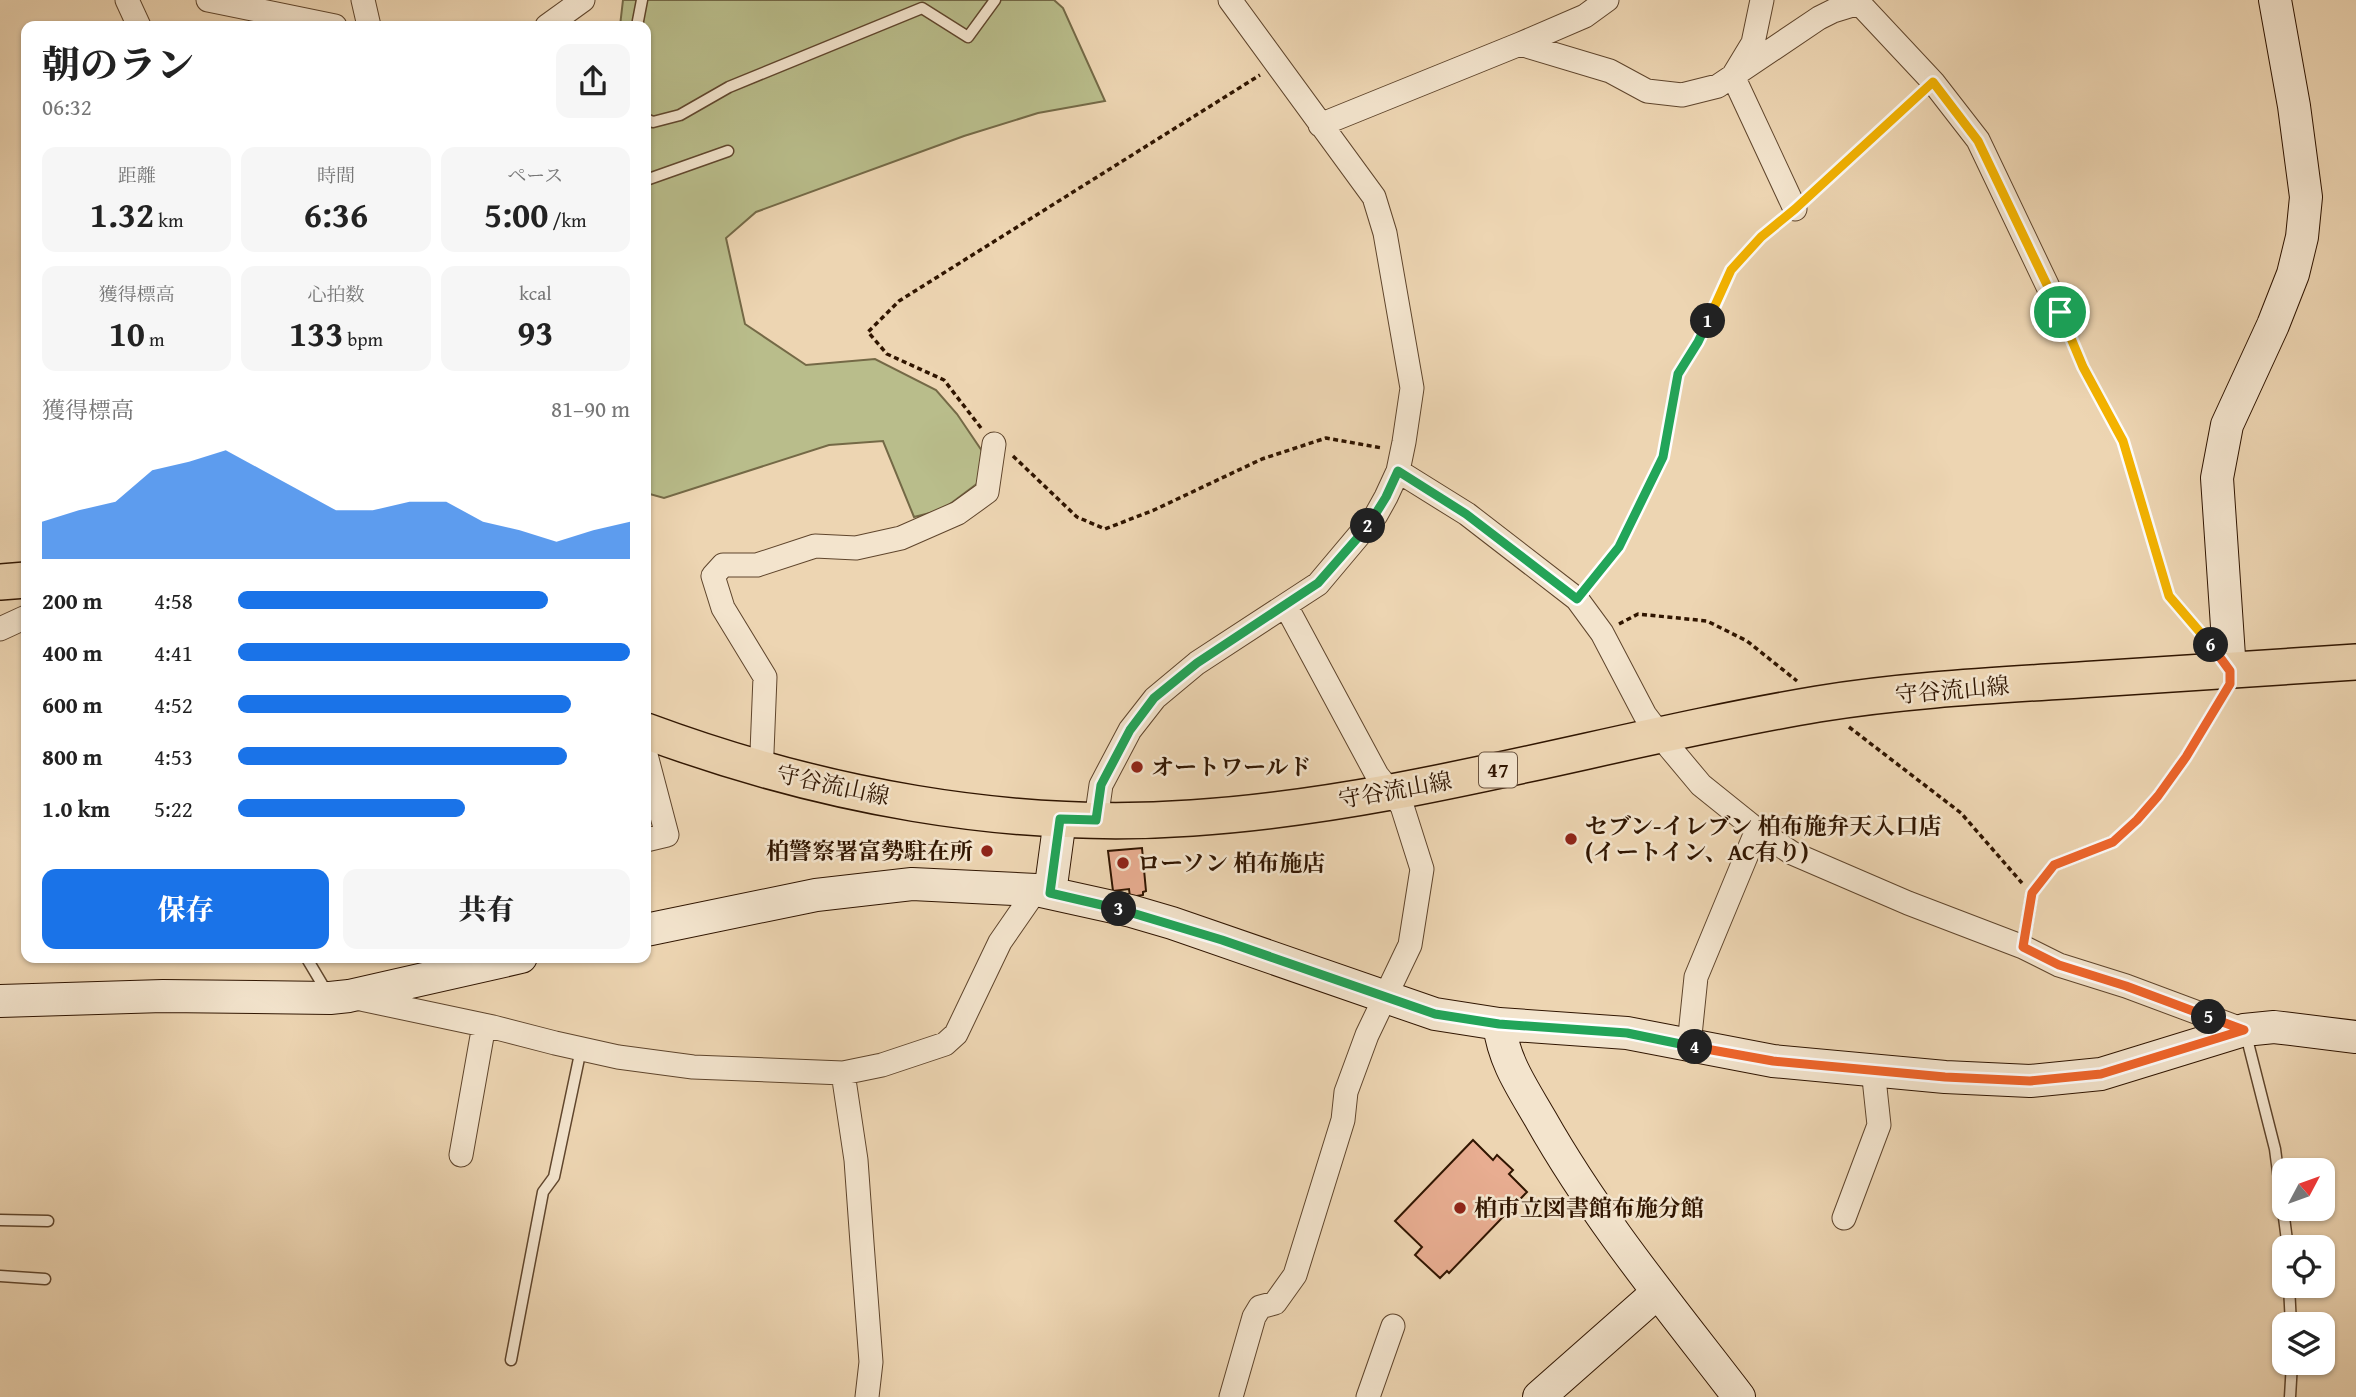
<!DOCTYPE html>
<html lang="ja">
<meta charset="utf-8">
<style>
:root{--surface:#fff;--page:#f6f6f6;--text:#222;--muted:#767676;--accent:#1a73e8}
body{margin:0;font-family:"Gentium Book Plus","Noto Serif JP",serif;background:var(--page);color:var(--text);height:100vh;display:flex;flex-direction:column;font-size:26px;white-space:nowrap}
*{box-sizing:border-box;margin:0}
p{font-size:23px;color:var(--muted)}
.icon{flex:none;width:38px;height:38px;fill:none;stroke:currentColor;stroke-width:2;stroke-linecap:round;stroke-linejoin:round}
.map{position:relative;flex:1;overflow:hidden}
.side{position:absolute;left:21px;top:21px;width:630px;height:942px;display:flex;flex-direction:column;background:var(--surface);border-radius:14px;box-shadow:0 2px 5px #0004}
.side>*{flex:none}
.needle{width:46px;rotate:49deg}
.controls{position:absolute;left:2272px;top:1158px;display:grid;gap:14px}
.controls a{display:grid;place-items:center;width:63px;height:63px;border-radius:14px;background:var(--surface);box-shadow:0 2px 5px #0004;font-size:35px}
.pin{position:absolute;display:grid;place-items:center;width:60px;height:60px;color:#fff;margin:-30px;border:4px solid #fff;border-radius:50%;box-shadow:0 2px 7px #0007}
.km{position:absolute;width:35px;height:35px;margin:-18px;border-radius:50%;background:#222;color:#fff;font-size:19px;line-height:35px;text-align:center}
.round{display:grid;place-items:center;flex:none;width:74px;height:74px;border-radius:14px;background:var(--page)}
.summary{display:flex;align-items:center;justify-content:space-between;height:119px;padding:0 21px}
h1{font-size:38px;font-weight:800;line-height:52px}
.metrics{display:grid;grid-template-columns:repeat(3,1fr);gap:10px;height:119px;padding:7px 21px}
.metrics div{display:grid;align-content:center;border-radius:14px;background:var(--page);text-align:center}
.metrics b{font-size:35px;font-weight:800}
.metrics small{font-size:19px;font-weight:400}
.metrics p{font-size:19px}
.chart{height:196px;padding:14px 21px}
.chart p{display:flex;justify-content:space-between}
.chart svg{width:100%;height:126px;margin-top:7px;fill:var(--accent);opacity:.7}
.button{display:flex;gap:14px;margin-top:auto;padding:14px 21px}
.button a{flex:1;height:80px;border-radius:14px;background:var(--accent);color:#fff;font-size:28px;font-weight:800;line-height:80px;text-align:center}
.button a+a{background:var(--page);color:var(--text)}
ul{padding:0 21px;list-style:none;font-size:23px}
li{display:grid;grid-template-columns:112px 84px 1fr;align-items:center;height:52px}
li i{height:18px;border-radius:9px;background:var(--accent)}
.map>svg:first-child{display:block}
.green{fill:#b9bd8b;stroke:#746946;stroke-width:2}
.building{fill:#e8ad91;stroke:#301500;stroke-width:2}
.lines{fill:none;stroke-linecap:round;stroke-linejoin:round}
.lane-casing{stroke:#5f452c;stroke-width:13}
.street-casing{stroke:#5f452c;stroke-width:25}
.secondary-casing{stroke:#301500;stroke-width:34}
.primary-casing{stroke:#301500;stroke-width:38}
.path{stroke:#301500;stroke-width:3.5;stroke-dasharray:5 3.5;stroke-linecap:butt}
.lane{stroke:#f3e4cd;stroke-width:10}
.street{stroke:#f3e4cd;stroke-width:23}
.secondary{stroke:#f3e4cd;stroke-width:32}
.primary{stroke:#edd5b2;stroke-width:35}
.split-1-casing{stroke:#fff;stroke-width:14}
.split-2-casing{stroke:#fff;stroke-width:14}
.split-3-casing{stroke:#fff;stroke-width:14}
.split-4-casing{stroke:#fff;stroke-width:14}
.split-5-casing{stroke:#fff;stroke-width:14}
.split-6-casing{stroke:#fff;stroke-width:14}
.split-7-casing{stroke:#fff;stroke-width:14}
.split-1{stroke:#f5b400;stroke-width:9}
.split-2{stroke:#22a559;stroke-width:9}
.split-3{stroke:#22a559;stroke-width:9}
.split-4{stroke:#22a559;stroke-width:9}
.split-5{stroke:#f0652b;stroke-width:9}
.split-6{stroke:#f0652b;stroke-width:9}
.split-7{stroke:#f5b400;stroke-width:9}
.poi-dot{fill:#8f2418;stroke:#f3e4cd;stroke-width:2.5}
.labels{text-anchor:middle;stroke-width:5;stroke-linejoin:round;paint-order:stroke}
.shield{fill:#f3e4cd;stroke:#6a533e;stroke-width:2}
.shield-label{font-size:21px;font-weight:bold;fill:#301500}
.street-label{font-size:23px;fill:#301500;stroke:#f3e4cd}
.poi-label{font-size:23px;font-weight:bold;fill:#301500;stroke:#f3e4cd;text-anchor:start}
</style>
<div class="map">
<svg width="2356" height="1397" viewBox="0 0 2356 1397">
<rect width="100%" height="100%" fill="#edd5b2"/>
<filter id="stains"><feTurbulence type="fractalNoise" baseFrequency=".00286" numOctaves="4"/><feColorMatrix values="0 0 0 0 .2 0 0 0 0 .09 0 0 0 0 .02 0 0 0 .5 -.17"/></filter>
<radialGradient id="worn" r=".72"><stop offset=".6" stop-color="#630" stop-opacity="0"/><stop offset="1" stop-color="#630" stop-opacity=".3"/></radialGradient>
<!-- green -->
<path class="green" d="M623 0H1054L1063 8 1105 101 1038 113 964 136 756 212 726 238 745 324 806 365 875 359 936 390 957 414 982 451 978 483 942 510 914 517 883 441 829 445 664 498 646 493V26H620Z"/>
<!-- building -->
<path class="building" d="M1142 848 1146 891 1143 892V895L1130 897 1129 889 1113 891 1108 851Z
M1473 1140 1493 1160 1497 1155 1513 1170 1509 1174 1527 1192 1449 1273 1447 1271 1440 1278 1415 1255 1422 1247 1395 1221Z"/>
<g class="lines">
<defs>
<path id="lane" d="M637 26 642 0
M646 119 653 122 680 115 729 87 922 8 968 37 995 0
M646 180 728 151
M2023 947 2032 893 2054 865 2113 842 2137 820 2158 796 2186 757 2230 684V678
M306 957 328 994
M2245 1031 2275 1149 2288 1248
M0 1220 48 1221
M0 1276 45 1279
M2289 1286 2291 1325
M511 1360 543 1192 554 1177 581 1049
M2290 1397 2292 1363"/>
<path id="street" d="M127 0 139 26
M208 0 335 26
M363 0 369 26
M1762 0 1753 43 1733 76 1795 209
M547 26 583 0
M1520 44 1610 71 1647 91 1682 95 1718 86 1819 18 1833 11 1859 3 1933 82 1978 140 2060 312
M1320 125 1520 44 1585 16 1607 0
M1398 471 1467 514 1577 599 1602 633 1645 715 1670 748 1701 785 1757 830 1792 853 1908 903 2023 947 2059 965 2126 986 2244 1030
M0 629 26 617
M646 755 667 835 646 840
M758 768 762 752 765 677 723 608 713 576 723 565H757L815 546 856 548 901 538 958 513 987 492 994 444
M1096 820 1101 785 1130 730 1155 698 1197 663 1318 584 1376 515 1386 497 1398 471 1404 442 1412 388 1385 233 1374 197 1230 0
M356 998 493 1027 555 1043 618 1057 693 1067 843 1073 882 1065 945 1044 956 1034 1000 942 1036 890
M1689 1045 1696 977 1757 830
M843 1073 856 1160 862 1243 871 1362 867 1397
M461 1155 484 1025
M1844 1218 1879 1125 1873 1069
M1231 1397 1254 1317 1260 1307 1275 1303 1295 1275 1343 1120 1346 1092 1367 1035 1410 945 1422 869 1402 806 1377 775 1286 606
M1368 1397 1393 1326"/>
<path id="secondary" d="M2230 671 2217 478 2227 425 2273 325 2293 274 2302 237 2306 197 2294 106 2275 0
M1050 893 1060 819
M646 930 816 895 912 884 1036 890 1131 911 1172 923 1435 1014 1499 1024 1627 1033 1773 1061 1945 1077 2030 1081 2101 1074 2244 1030 2274 1027 2356 1037
M0 1001 163 996 330 998 349 996 521 957
M1499 1024C1504 1062 1522 1087 1541 1120 1597 1219 1670 1307 1739 1397
M1539 1397 1658 1292"/>
<path id="primary" d="M0 582 26 580
M646 731C819 795 1007 831 1192 818 1404 804 1609 739 1818 704 1909 689 2003 685 2095 679 2182 674 2269 668 2356 662"/>
</defs>
<!-- lane casing -->
<use href="#lane" class="lane-casing"/>
<!-- street casing -->
<use href="#street" class="street-casing"/>
<!-- secondary casing -->
<use href="#secondary" class="secondary-casing"/>
<!-- primary casing -->
<use href="#primary" class="primary-casing"/>
<!-- path -->
<path class="path" d="M1811 195 1918 95
M2067 329 2083 367 2123 441 2169 596 2201 633
M981 428 944 380 887 354 868 332 899 301 1260 75
M1013 456 1077 517 1105 529 1154 510 1262 459 1326 438 1382 448
M1589 584 1619 547 1663 457 1678 374 1698 342 1731 270 1761 237 1779 223
M1619 624 1638 614 1707 621 1747 641 1797 681
M1849 727 1961 813 2022 883"/>
<!-- lane -->
<use href="#lane" class="lane"/>
<!-- street -->
<use href="#street" class="street"/>
<!-- secondary -->
<use href="#secondary" class="secondary"/>
<!-- primary -->
<use href="#primary" class="primary"/>
</g>
<g class="lines">
<defs>
<path id="split-1" d="M1708 321 1731 270 1761 237 1795 209 1933 82 1978 141 2060 312"/>
<path id="split-2" d="M1368 526 1386 497 1398 471 1466 514 1577 599 1619 547 1663 457 1678 374 1698 342 1708 321"/>
<path id="split-3" d="M1119 909 1050 893 1060 819 1096 820 1101 785 1130 730 1154 698 1197 663 1318 583 1368 526"/>
<path id="split-4" d="M1119 909 1222 940 1435 1014 1499 1024 1627 1033 1695 1047"/>
<path id="split-5" d="M1695 1047 1773 1061 1945 1077 2030 1081 2101 1074 2244 1030 2209 1017"/>
<path id="split-6" d="M2209 1017 2126 986 2059 965 2023 947 2032 893 2054 865 2113 842 2137 820 2158 796 2186 757 2230 684V671L2211 645"/>
<path id="split-7" d="M2060 312 2083 367 2123 441 2169 596 2211 645"/>
</defs>
<!-- split-1 casing -->
<use href="#split-1" class="split-1-casing"/>
<!-- split-2 casing -->
<use href="#split-2" class="split-2-casing"/>
<!-- split-3 casing -->
<use href="#split-3" class="split-3-casing"/>
<!-- split-4 casing -->
<use href="#split-4" class="split-4-casing"/>
<!-- split-5 casing -->
<use href="#split-5" class="split-5-casing"/>
<!-- split-6 casing -->
<use href="#split-6" class="split-6-casing"/>
<!-- split-7 casing -->
<use href="#split-7" class="split-7-casing"/>
<!-- split-1 -->
<use href="#split-1" class="split-1"/>
<!-- split-2 -->
<use href="#split-2" class="split-2"/>
<!-- split-3 -->
<use href="#split-3" class="split-3"/>
<!-- split-4 -->
<use href="#split-4" class="split-4"/>
<!-- split-5 -->
<use href="#split-5" class="split-5"/>
<!-- split-6 -->
<use href="#split-6" class="split-6"/>
<!-- split-7 -->
<use href="#split-7" class="split-7"/>
</g>
<!-- markers -->
<g class="poi-dot">
<circle cx="1137" cy="767" r="7"/>
<circle cx="1571" cy="839" r="7"/>
<circle cx="987" cy="851" r="7"/>
<circle cx="1123" cy="863" r="7"/>
<circle cx="1460" cy="1208" r="7"/>
</g>
<g class="labels">
<!-- shield labels -->
<rect class="shield" x="1479" y="752.5" width="38" height="35" rx="5"/>
<g class="shield-label">
<text x="1498" y="777">47</text>
</g>
<!-- street labels -->
<g class="street-label">
<text transform="translate(1952 690) rotate(-5)" y="8">守谷流山線</text>
<text transform="translate(833 785) rotate(12)" y="8">守谷流山線</text>
<text transform="translate(1395 790) rotate(-10)" y="8">守谷流山線</text>
</g>
<!-- poi labels -->
<g class="poi-label">
<text x="1151" y="775">オートワールド</text>
<text x="1585" y="834">セブン-イレブン 柏布施弁天入口店<tspan x="1585" dy="26">(イートイン、AC有り)</tspan></text>
<text x="973" y="859" text-anchor="end">柏警察署富勢駐在所</text>
<text x="1137" y="871">ローソン 柏布施店</text>
<text x="1474" y="1216">柏市立図書館布施分館</text>
</g>
</g>
<rect width="100%" height="100%" filter="url(#stains)"/>
<rect width="100%" height="100%" fill="url(#worn)"/>
</svg>
<div class="controls">
<a><svg class="needle" viewBox="-14 -14 28 28"><path d="M0-13l5 13h-10z" fill="#e53935"/><path d="M0 13l5-13h-10z" fill="#767676"/></svg></a>
<a><svg class="icon" aria-label="locate" viewBox="0 0 24 24"><circle cx="12" cy="12" r="6"/><path d="M12 2v4M12 18v4M2 12h4M18 12h4"/></svg></a>
<a><svg class="icon" aria-label="layers" viewBox="0 0 24 24"><path d="M12 4l9 5-9 5-9-5zM3 14l9 5 9-5"/></svg></a>
</div>
<div class="pin" style="left:2060px;top:312px;background:#1e9e55"><svg class="icon" aria-label="arrive" viewBox="0 0 24 24"><path d="M6 21V4h12l-3 4 3 4H6"/></svg></div>
<b class="km" style="left:1708px;top:321px">1</b>
<b class="km" style="left:1368px;top:526px">2</b>
<b class="km" style="left:1119px;top:909px">3</b>
<b class="km" style="left:1695px;top:1047px">4</b>
<b class="km" style="left:2209px;top:1017px">5</b>
<b class="km" style="left:2211px;top:645px">6</b>
<section class="side">
<div class="summary"><div><h1>朝のラン</h1><p>06:32</p></div><a class="round"><svg class="icon" aria-label="share" viewBox="0 0 24 24"><path d="M12 15V3M7 8l5-5 5 5M5 13v7h14v-7"/></svg></a></div>
<div class="metrics">
<div><p>距離</p><b>1.32<small> km</small></b></div>
<div><p>時間</p><b>6:36</b></div>
<div><p>ペース</p><b>5:00<small> /km</small></b></div>
</div>
<div class="metrics">
<div><p>獲得標高</p><b>10<small> m</small></b></div>
<div><p>心拍数</p><b>133<small> bpm</small></b></div>
<div><p>kcal</p><b>93</b></div>
</div>
<div class="chart"><p><span>獲得標高</span>81–90 m</p>
<svg viewBox="0 0 160 44" preserveAspectRatio="none"><path d="M0 44V31L10 27L20 24L30 13L40 10L50 6L60 13L70 20L80 27L90 27L100 24L110 24L120 31L130 34L140 38L150 34L160 31V44z"/></svg>
</div>
<ul>
<li><b>200 m</b>4:58<i style="width:79%"></i></li>
<li><b>400 m</b>4:41<i style="width:100%"></i></li>
<li><b>600 m</b>4:52<i style="width:85%"></i></li>
<li><b>800 m</b>4:53<i style="width:84%"></i></li>
<li><b>1.0 km</b>5:22<i style="width:58%"></i></li>
</ul>
<div class="button"><a>保存</a><a>共有</a></div>
</section>
</div>
